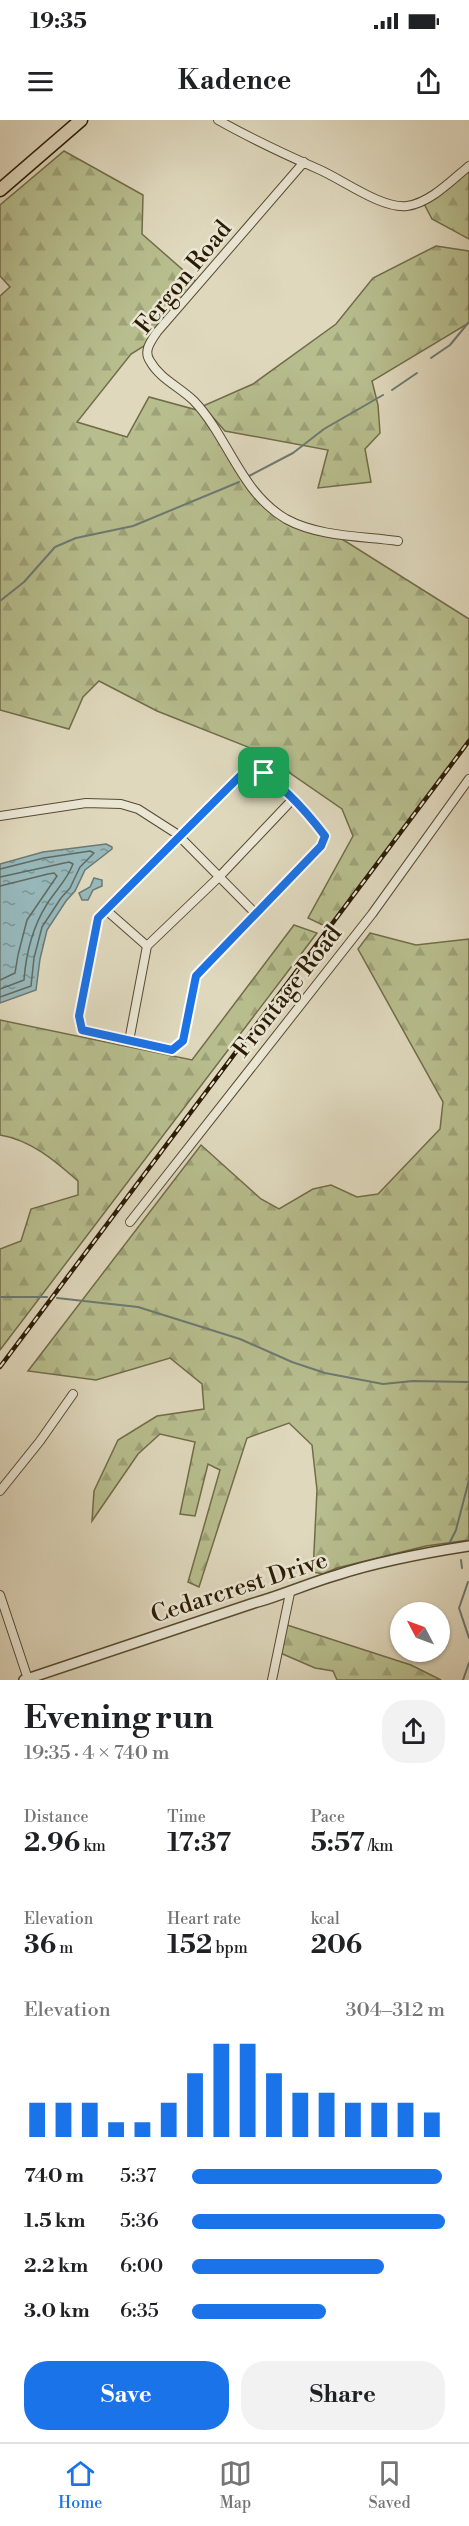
<!DOCTYPE html>
<meta charset="utf-8">
<style>
:root{--surface:#fff;--page:#f2f2f2;--text:#202124;--muted:#757577;--line:#e0e0e0;--accent:#1a73e8}
body{margin:0;font-family:"Libre Bodoni",serif;background:var(--page);color:var(--text);height:100vh;display:flex;flex-direction:column;font-size:22px;white-space:nowrap}
*{box-sizing:border-box;margin:0}
p{font-size:20px;color:var(--muted)}
.icon{flex:none;width:33px;height:33px;fill:none;stroke:currentColor;stroke-width:2;stroke-linecap:round;stroke-linejoin:round}
.map{position:relative;height:1560px;overflow:hidden}
.details{display:flex;flex-direction:column;background:var(--surface);flex:1}
.details>*{flex:none}
.needle{width:39px;rotate:311deg}
.fabs{position:absolute;left:390px;top:1482px;display:grid;gap:12px}
.fabs a{display:grid;place-items:center;width:60px;height:60px;border-radius:50%;background:var(--surface);box-shadow:0 2px 4px #0004;font-size:30px}
.pin{position:absolute;display:grid;place-items:center;width:51px;height:51px;color:#fff;margin:-26px;border-radius:12px;box-shadow:0 3px 9px #0006}
.round{display:grid;place-items:center;flex:none;width:63px;height:63px;border-radius:24px;background:var(--page)}
.summary{display:flex;align-items:center;justify-content:space-between;height:102px;padding:0 24px}
h1{font-size:33px;font-weight:700;line-height:45px}
.figures{display:grid;grid-template-columns:repeat(3,1fr);gap:9px;height:102px;padding:6px 24px}
.figures div{display:grid;align-content:center}
.figures b{font-size:26px;font-weight:700}
.figures small{font-size:16px;font-weight:400}
.figures p{font-size:16px}
.chart{height:168px;padding:12px 24px}
.chart p{display:flex;justify-content:space-between}
.chart svg{width:100%;height:108px;margin-top:6px;stroke:var(--accent);stroke-width:6}
.action{display:flex;gap:12px;margin-top:auto;padding:12px 24px}
.action a{flex:1;height:69px;border-radius:24px;background:var(--accent);color:#fff;font-size:24px;font-weight:700;line-height:69px;text-align:center}
.action a+a{background:var(--page);color:var(--text)}
ul{padding:0 24px;list-style:none;font-size:20px}
li{display:grid;grid-template-columns:96px 72px 1fr;align-items:center;height:45px}
li i{height:15px;border-radius:8px;background:var(--accent)}
.status{display:flex;justify-content:space-between;align-items:center;height:42px;padding:0 30px;background:var(--surface);direction:ltr}
.status svg{height:16px;fill:currentColor}
header{display:flex;justify-content:space-between;align-items:center;height:78px;padding:0 24px;background:var(--surface);font-size:27px;font-weight:700}
.tabs{display:flex;justify-content:space-around;align-items:center;height:84px;border-top:2px solid var(--line);background:var(--surface);font-size:16px;color:var(--muted)}
.tabs a{display:grid;justify-items:center;gap:3px}
.tabs .on{color:var(--accent)}
.map>svg:first-child{display:block}
.forest{fill:url(#forest-firs);stroke:#716c48;stroke-width:1.5}
.water{fill:url(#water-ripples);stroke:#6c7972;stroke-width:1.5}
.lines{fill:none;stroke-linecap:round;stroke-linejoin:round}
.shore{stroke:#616a60;stroke-width:1.5}
.stream{stroke:#6c7972;stroke-width:2}
.minor-casing{stroke:#584a32;stroke-width:10}
.tertiary-casing{stroke:#584a32;stroke-width:12}
.primary-casing{stroke:#2b1b04;stroke-width:15}
.minor{stroke:#eae6d4;stroke-width:8}
.tertiary{stroke:#eae6d4;stroke-width:9}
.primary{stroke:#dfd8bd;stroke-width:12}
.rail-casing{stroke:#2b1b04;stroke-width:4.5}
.rail{stroke:#eae6d4;stroke-width:2;stroke-dasharray:7;stroke-linecap:butt}
.route-casing{stroke:#fff;stroke-width:12}
.route{stroke:#1a73e8;stroke-width:8}
.labels{text-anchor:middle;stroke-width:5;stroke-linejoin:round;paint-order:stroke}
.street-label{font-size:24px;fill:#2b1b04;stroke:#eae6d4}
</style>
<div class="status"><b>19:35</b><svg viewBox="0 0 49 12"><path d="M0 12V9h3v3zM5 12V6h3v6zM10 12V3h3v9zM15 12V0h3v12zM26 1h20v11H26zM47 4h2v5h-2z"/></svg></div>
<header><svg class="icon" aria-label="menu" viewBox="0 0 24 24"><path d="M4 6h16M4 12h16M4 18h16"/></svg>Kadence<svg class="icon" aria-label="share" viewBox="0 0 24 24"><path d="M12 15V3M7 8l5-5 5 5M5 13v7h14v-7"/></svg></header>
<div class="map">
<svg width="469" height="1560" viewBox="0 0 469 1560">
<defs>
<pattern id="forest-firs" width="22" height="20" patternUnits="userSpaceOnUse" patternTransform="scale(1.5)"><rect width="22" height="20" fill="#b7bd8d"/><path d="M5 1l3.5 6h-7zM16 11l3.5 6h-7z" fill="#9ea278"/></pattern>
<pattern id="water-ripples" width="26" height="14" patternUnits="userSpaceOnUse" patternTransform="scale(1.5)"><rect width="26" height="14" fill="#97b8bb"/><path d="M2 4q2-2 4 0t4 0M15 11q2-2 4 0t4 0" fill="none" stroke="#7b9596"/></pattern>
</defs>
<rect width="100%" height="100%" fill="#dfd8bd"/>
<filter id="stains"><feTurbulence type="fractalNoise" baseFrequency=".00333" numOctaves="4"/><feColorMatrix values="0 0 0 0 .2 0 0 0 0 .09 0 0 0 0 .02 0 0 0 .5 -.17"/></filter>
<radialGradient id="worn" r=".72"><stop offset=".6" stop-color="#630" stop-opacity="0"/><stop offset="1" stop-color="#630" stop-opacity=".3"/></radialGradient>
<!-- forest -->
<path class="forest" d="M64 31 143 75 142 114 199 164 149 223 131 234 77 302 127 317 149 277 204 292 245 361 283 397 334 414 469 499V620L329 808 308 798 353 716 342 689 258 631 157 591 99 561 83 577 69 609 0 590V176L10 167 0 156V85Z
M469 46V119L432 99 422 80Z
M436 126 469 131V203L372 261 378 285 380 313 365 329 371 362 318 368 328 330 225 311 203 286 253 264 336 204 373 158Z
M294 805 317 813 0 1230V1129L21 1121 31 1089 78 1075V1061C55 1041 31 1020 0 1015V900L192 940Z
M370 813 416 825 469 819V1420L426 1426 337 1448 323 1454 313 1452 317 1370 312 1325 289 1303 247 1318 199 1467 188 1462 220 1350 208 1344 195 1396 180 1394 195 1322 160 1314 138 1334 92 1401 94 1371 118 1320 157 1296 204 1289 202 1264 170 1238 96 1260 28 1251 201 1025 261 1079 279 1089 313 1069 331 1065 357 1077 378 1074 440 1009 443 982 358 829Z
M284 1504 411 1545 441 1560H337L333 1551 315 1548 278 1532Z"/>
<!-- water -->
<path class="water" d="M106 724 112 727V729L85 750 75 771 66 781 47 810 40 839 36 870 0 883V744L43 732Z
M94 758 102 760V766L93 770 88 780H82L79 773 90 767Z"/>
<g class="lines">
<!-- shore -->
<path class="shore" d="M0 749 44 738 90 731 94 733 80 747 70 768 61 778 42 807 34 838 31 866 0 877
M0 757 69 742 73 744C67 760 56 770 47 784 32 808 26 833 24 860L0 869
M0 766 48 754 54 753 57 756 27 800 18 835 15 853 0 860"/>
<!-- stream -->
<path class="stream" d="M431 238 450 225 469 202
M392 270 417 253
M249 356 293 333 324 309 383 275
M0 481 24 462 55 427 76 418 133 406 239 362
M0 1177H47
M57 1178 138 1187 240 1219 292 1242 325 1253 383 1264 413 1261 469 1262
M450 1422 456 1410 469 1360
M461 1440 462 1448
M468 1462 459 1488 469 1518
M463 1560 469 1543"/>
<defs>
<path id="minor" d="M218 0C250 18 284 34 318 49 342 59 381 89 407 86 430 83 452 60 469 46
M304 42 157 212C151 221 143 231 150 241 160 259 180 267 194 281 229 318 240 372 286 399 319 417 362 416 398 421
M254 648C279 662 307 693 325 715L321 726 196 856 183 921 172 930 82 910 79 896 98 798 240 656Z
M0 696 86 683 121 684 138 689 177 714 256 794
M106 790 147 826
M129 921 147 826 220 756 292 680
M130 1102 372 794 469 659
M0 1371 40 1321 73 1274
M0 1475 28 1559
M272 1560 290 1473"/>
<path id="tertiary" d="M24 1560 254 1483C283 1475 309 1463 337 1455 380 1441 424 1433 469 1426"/>
<path id="primary" d="M0 70 81 0"/>
</defs>
<!-- minor casing -->
<use href="#minor" class="minor-casing"/>
<!-- tertiary casing -->
<use href="#tertiary" class="tertiary-casing"/>
<!-- primary casing -->
<use href="#primary" class="primary-casing"/>
<!-- minor -->
<use href="#minor" class="minor"/>
<!-- tertiary -->
<use href="#tertiary" class="tertiary"/>
<!-- primary -->
<use href="#primary" class="primary"/>
<defs>
<path id="rail" d="M0 1247 469 621"/>
</defs>
<!-- rail casing -->
<use href="#rail" class="rail-casing"/>
<!-- rail -->
<use href="#rail" class="rail"/>
</g>
<g class="lines">
<defs>
<path id="route" d="M254 648C281 663 306 691 325 716L321 726 196 856 183 921 172 930 82 910 79 896 98 798 240 656Z"/>
</defs>
<!-- route casing -->
<use href="#route" class="route-casing"/>
<!-- route -->
<use href="#route" class="route"/>
</g>
<g class="labels">
<!-- street labels -->
<g class="street-label">
<text transform="translate(183 157) rotate(-51)" y="8">Fergon Road</text>
<text transform="translate(287 871) rotate(-52)" y="8">Frontage Road</text>
<text transform="translate(239 1467) rotate(-18)" y="8">Cedarcrest Drive</text>
</g>
</g>
<rect width="100%" height="100%" filter="url(#stains)"/>
<rect width="100%" height="100%" fill="url(#worn)"/>
</svg>
<div class="fabs">
<a><svg class="needle" viewBox="-14 -14 28 28"><path d="M0-13l5 13h-10z" fill="#e53935"/><path d="M0 13l5-13h-10z" fill="#757577"/></svg></a>
</div>
<div class="pin" style="left:264px;top:653px;background:#1e9e55"><svg class="icon" aria-label="arrive" viewBox="0 0 24 24"><path d="M6 21V4h12l-3 4 3 4H6"/></svg></div>
</div>
<section class="details">
<div class="summary"><div><h1>Evening run</h1><p>19:35 · 4 × 740 m</p></div><a class="round"><svg class="icon" aria-label="share" viewBox="0 0 24 24"><path d="M12 15V3M7 8l5-5 5 5M5 13v7h14v-7"/></svg></a></div>
<div class="figures">
<div><p>Distance</p><b>2.96<small> km</small></b></div>
<div><p>Time</p><b>17:37</b></div>
<div><p>Pace</p><b>5:57<small> /km</small></b></div>
</div>
<div class="figures">
<div><p>Elevation</p><b>36<small> m</small></b></div>
<div><p>Heart rate</p><b>152<small> bpm</small></b></div>
<div><p>kcal</p><b>206</b></div>
</div>
<div class="chart"><p><span>Elevation</span>304–312 m</p>
<svg viewBox="0 0 160 44" preserveAspectRatio="none"><path d="M5 44V30M15 44V30M25 44V30M35 44V38M45 44V38M55 44V30M65 44V18M75 44V6M85 44V6M95 44V18M105 44V26M115 44V26M125 44V30M135 44V30M145 44V30M155 44V34"/></svg>
</div>
<ul>
<li><b>740 m</b>5:37<i style="width:99%"></i></li>
<li><b>1.5 km</b>5:36<i style="width:100%"></i></li>
<li><b>2.2 km</b>6:00<i style="width:76%"></i></li>
<li><b>3.0 km</b>6:35<i style="width:53%"></i></li>
</ul>
<div class="action"><a>Save</a><a>Share</a></div>
</section>
<nav class="tabs">
<a class="on"><svg class="icon" aria-label="home" viewBox="0 0 24 24"><path d="M3 11l9-7 9 7M6 9v11h12V9"/></svg>Home</a>
<a><svg class="icon" aria-label="map" viewBox="0 0 24 24"><path d="M3 6l6-2 6 2 6-2v14l-6 2-6-2-6 2zM9 4v14M15 6v14"/></svg>Map</a>
<a><svg class="icon" aria-label="saved" viewBox="0 0 24 24"><path d="M7 4h10v16l-5-4-5 4z"/></svg>Saved</a>
</nav>
